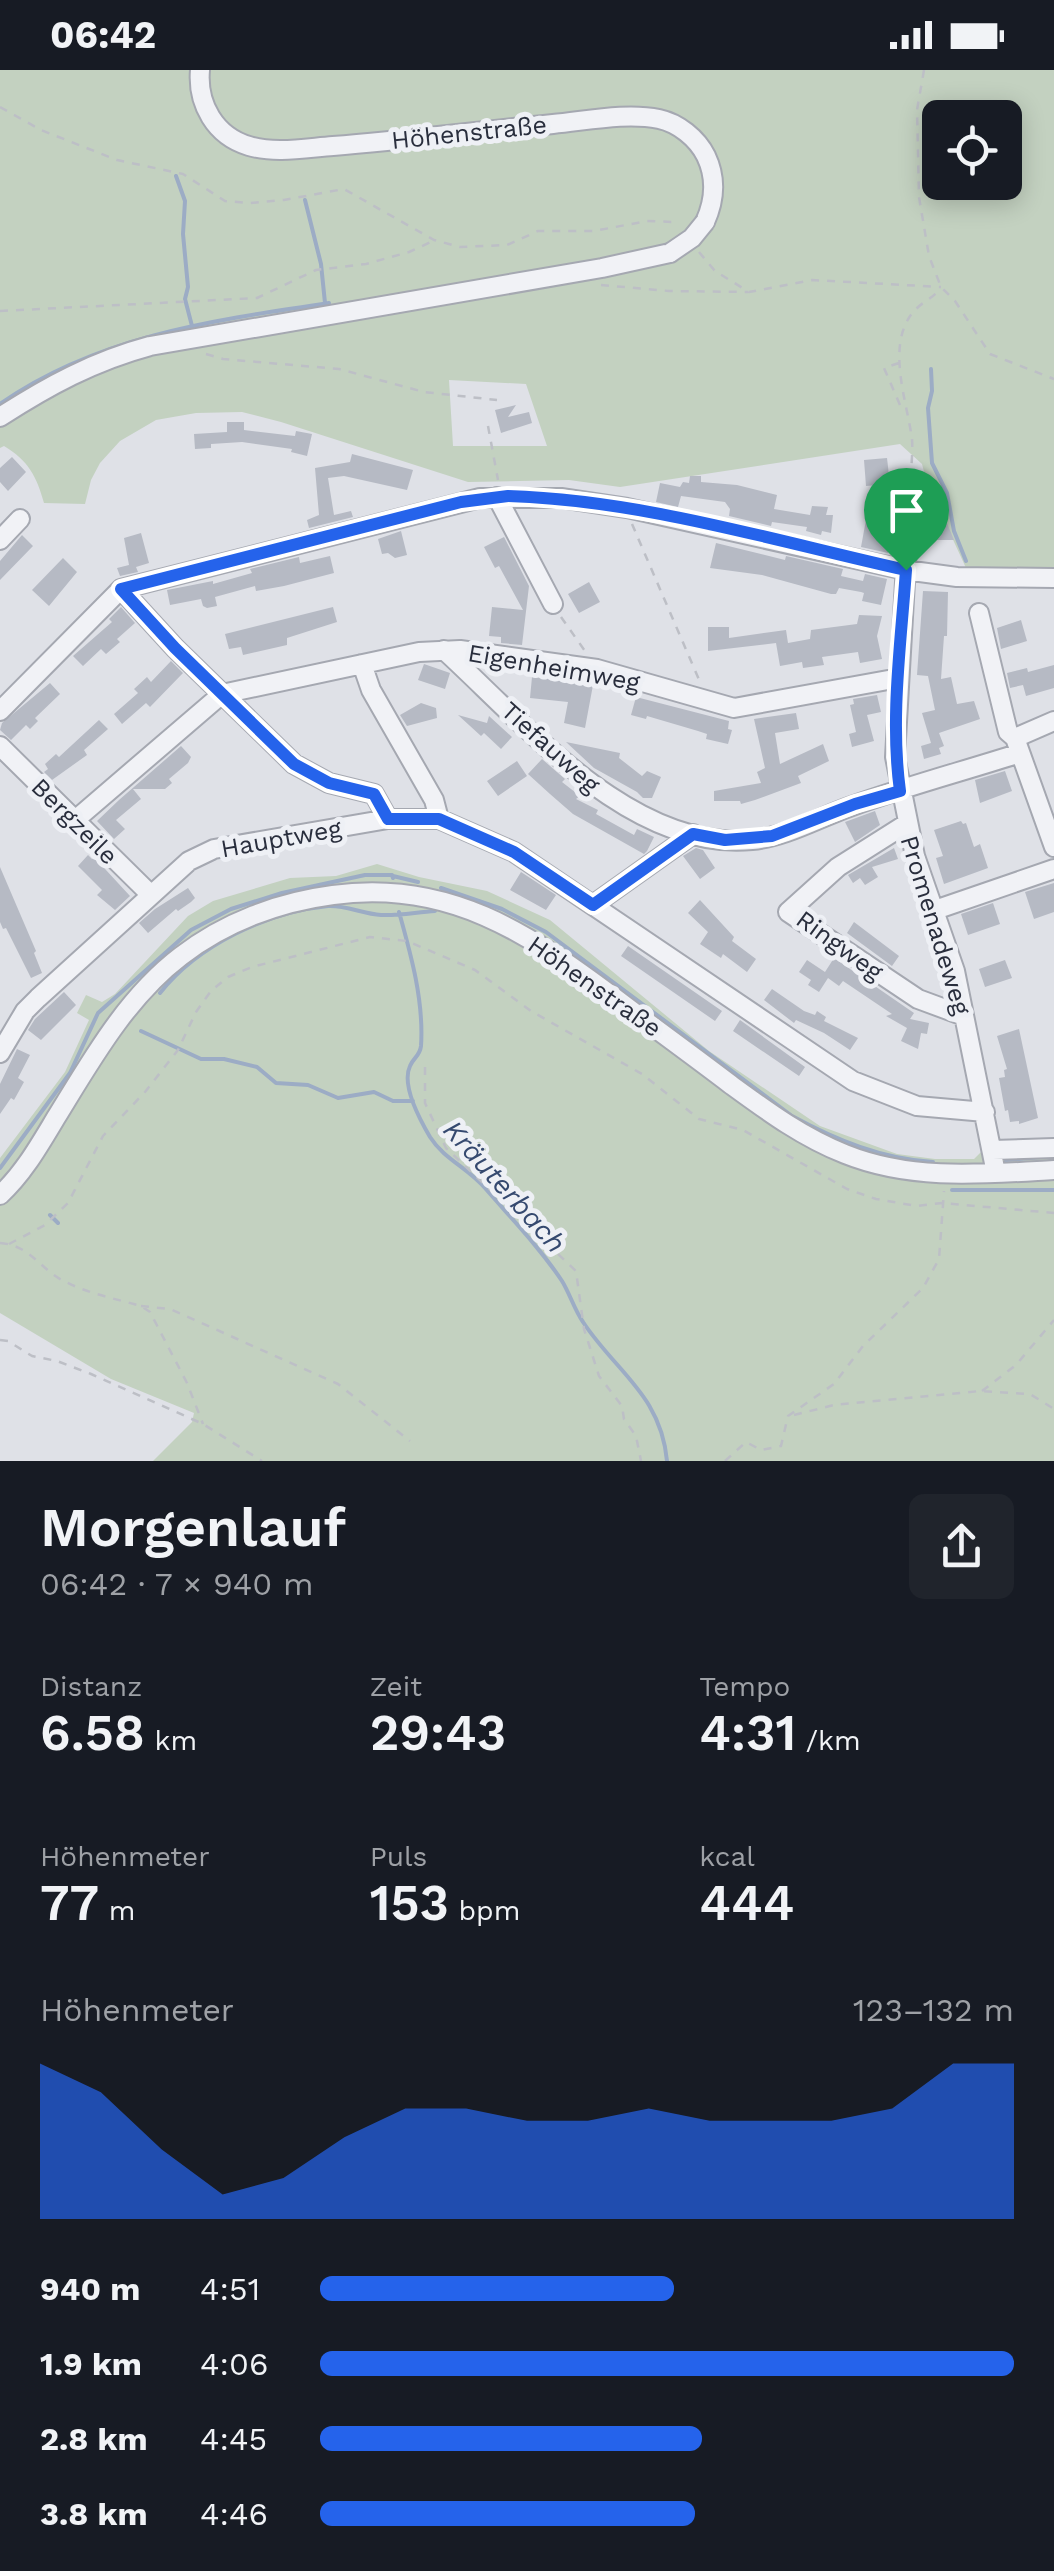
<!DOCTYPE html>
<html lang="de">
<meta charset="utf-8">
<style>
:root{--surface:#171b24;--page:#20242c;--text:#f1f3f6;--muted:#9ea1a6;--accent:#2563eb}
body{margin:0;font-family:"Work Sans",sans-serif;background:var(--page);color:var(--text);height:100vh;display:flex;flex-direction:column;font-size:38px;white-space:nowrap}
*{box-sizing:border-box;margin:0}
p{font-size:32px;color:var(--muted)}
.icon{flex:none;width:55px;height:55px;fill:none;stroke:currentColor;stroke-width:2;stroke-linecap:round;stroke-linejoin:round}
.map{position:relative;height:1391px;overflow:hidden}
.panel{display:flex;flex-direction:column;background:var(--surface);flex:1}
.panel>*{flex:none}
.buttons{position:absolute;left:922px;top:30px;display:grid;gap:20px}
.buttons a{display:grid;place-items:center;width:100px;height:100px;border-radius:15px;background:var(--surface);box-shadow:0 5px 25px #0003;font-size:50px}
.pin{position:absolute;display:grid;place-items:center;width:85px;height:85px;color:#fff;margin:-102px -42px;border-radius:50% 50% 50% 0;rotate:-45deg;box-shadow:0 0 10px #0007}
.pin .icon{rotate:45deg}
.round{display:grid;place-items:center;flex:none;width:105px;height:105px;border-radius:15px;background:var(--page)}
.head{display:flex;align-items:center;justify-content:space-between;height:170px;padding:0 40px}
h1{font-size:55px;font-weight:600;line-height:75px}
.stats{display:grid;grid-template-columns:repeat(3,1fr);gap:15px;height:170px;padding:10px 40px}
.stats div{display:grid;align-content:center}
.stats b{font-size:50px;font-weight:600}
.stats small{font-size:28px;font-weight:400}
.stats p{font-size:28px}
.chart{height:280px;padding:20px 40px}
.chart p{display:flex;justify-content:space-between}
.chart svg{width:100%;height:180px;margin-top:10px;fill:var(--accent);opacity:.7}
ul{padding:0 40px;list-style:none;font-size:32px}
li{display:grid;grid-template-columns:160px 120px 1fr;align-items:center;height:75px}
li i{height:25px;border-radius:12px;background:var(--accent)}
.status{display:flex;justify-content:space-between;align-items:center;height:70px;padding:0 50px;background:var(--surface);direction:ltr}
.status svg{height:28px;fill:currentColor}
.map>svg:first-child{display:block}
.green{fill:#c3d1c0;fill-rule:evenodd}
.lines{fill:none;stroke-linecap:round;stroke-linejoin:round}
.stream{stroke:#9cacc5;stroke-width:4}
.building{fill:#b6bac4}
.minor-casing{stroke:#a5a8b1;stroke-width:22}
.path{stroke:#bdbfc6;stroke-width:2.5;stroke-dasharray:8 8;stroke-linecap:butt}
.minor{stroke:#f1f2f6;stroke-width:18}
.minor-bridge-casing{stroke:#a5a8b1;stroke-width:22;stroke-linecap:butt}
.minor-bridge{stroke:#f1f2f6;stroke-width:18}
.route-casing{stroke:#fff;stroke-width:20}
.route{stroke:#2563eb;stroke-width:12}
.labels{text-anchor:middle;stroke-width:10;stroke-linejoin:round;paint-order:stroke}
.street-label{font-size:25px;fill:#292e3d;stroke:#eef0f5}
.water-label{font-size:28px;font-style:italic;fill:#35496f;stroke:#eef0f5}
</style>
<div class="status"><b>06:42</b><svg viewBox="0 0 49 12"><path d="M0 12V9h3v3zM5 12V6h3v6zM10 12V3h3v9zM15 12V0h3v12zM26 1h20v11H26zM47 4h2v5h-2z"/></svg></div>
<div class="map">
<svg width="1054" height="1391" viewBox="0 0 1054 1391">
<rect width="100%" height="100%" fill="#dfe1e7"/>
<!-- green -->
<path class="green" d="M0 0H1054V500L966 498 927 413 922 394 900 374 620 417 569 410 468 412 281 352 242 342 196 343 156 350 120 371 100 393 91 410 85 434 44 433C37 407 28 390 4 376L0 378ZM940 48H1005V112H940ZM449 310 526 314 547 376H453Z
M377 794 419 807 487 821 550 850 709 981 820 1056 897 1084 935 1089H974L984 1079 1054 1070V1391H153L192 1352 194 1343 111 1309 0 1243V1088L65 1002 89 950 77 943 86 925 102 932 115 924 188 846 213 831 290 808 336 806Z"/>
<g class="lines">
<!-- stream -->
<path class="stream" d="M176 106 185 131 183 164 188 217 185 229 192 256
M305 130 321 194 325 233
M931 299 932 321 928 338 932 393 947 423 954 461 966 491
M0 334C97 266 214 250 329 233
M393 806 418 812
M441 818 502 839 546 862 792 1046C836 1070 882 1089 933 1092
M399 842C411 885 424 931 421 976 420 986 413 988 410 996 401 1015 420 1050 430 1067 444 1089 468 1098 485 1118 511 1148 540 1178 562 1211 570 1224 574 1239 583 1252 616 1302 661 1325 667 1391
M160 923C198 875 267 842 328 836 346 835 363 844 381 845 399 846 417 842 435 841
M141 961 201 989H224L257 997 276 1013 308 1015 338 1028 374 1022 393 1031H413
M1006 1090 1041 1087
M0 1098 70 1003 98 943 191 860 231 839 282 823 365 805H392L393 808
M952 1120H1054
M50 1145 58 1153"/>
</g>
<!-- building -->
<path class="building" d="M516 335 508 347 529 342 532 353 501 363 495 340Z
M227 352H244V360L295 366 296 361 312 364 307 386 291 382 292 379 242 372 211 374V378L195 379 194 364 227 362Z
M352 384 413 400 407 420 344 406 328 408 334 445 351 441 353 447 309 458 307 450 319 445 315 398 350 392Z
M12 387 26 402 8 421 0 412V398Z
M887 388 890 414 866 416 864 390Z
M690 406H701V412L737 415 777 425 774 439 810 445 812 436 828 437 826 445H833L831 463 822 461 821 465 806 461 807 457 772 452 771 456 729 446 730 439 725 432 681 426 678 437 656 432 660 413 680 417 683 412 689 413Z
M932 425 944 446 954 470H926L928 444 922 429Z
M868 439 890 440 888 483 861 477Z
M401 461 407 485 395 488 388 483 382 484 378 469Z
M141 463 149 493 136 497 138 502 120 506 117 498 129 495 124 468Z
M22 465 33 476 0 510V491Z
M504 467 529 516 522 575 501 573V567L489 566 492 537 523 540 499 496 495 498 484 477Z
M716 473 785 490 786 486 843 499 841 506 863 511 865 504 887 509 881 535 862 531 864 523 861 522 839 518 836 524H831L762 505 710 498Z
M330 486 334 503 284 516 256 521 255 516 215 527 217 536 207 538 203 536 201 529 170 535 167 520 213 511V514L252 503 250 499 299 487 300 493Z
M63 488 77 502 49 536 32 520Z
M589 512 600 532 579 543 568 524Z
M923 521 948 522 947 566H944L941 609 951 607 957 634 974 631 980 649 939 663 944 676 939 678 941 684 924 689 921 676 931 673 922 643 935 640 928 606 917 605Z
M121 537 135 553 117 569 120 572 106 584 101 579 83 596 73 586 112 552 109 549Z
M333 537 337 552 287 568V575L243 585 241 577 229 579 225 564Z
M859 545 882 546 877 566 882 589 860 593 858 582 822 587 824 595 803 598 802 592 780 596 776 573 708 581V557H729V568L786 560 788 573 810 569 811 560 857 554Z
M1021 550 1027 571 1001 579 997 558Z
M171 591 183 603 150 637 146 633 122 654 114 644 138 623 134 619 147 607 151 612Z
M424 594 450 603 445 619 418 610Z
M1054 595V618L1026 626 1023 615 1010 618 1007 603 1027 598 1028 602Z
M532 607 568 610V608L593 615 585 658 564 653 568 632 530 628Z
M50 613 60 624 35 648 38 651 30 659 26 655 11 670 0 660 2 653Z
M877 625 881 642 867 645 874 671 852 677 849 664 856 662 850 635 854 634 853 629Z
M636 627 729 651 728 659 732 660 728 674 706 669 707 664 698 661 647 646 646 649 631 645Z
M421 633 436 638 437 648 407 656 400 645Z
M796 643 799 659 775 663 780 694 823 674 829 691 798 706 801 713 755 730 741 734 740 731H714V721L761 713 757 702 765 698 754 649Z
M458 645 487 653 489 646 512 667 501 679 484 663 481 666Z
M99 650 108 659 84 680 87 685 52 710 44 702 48 699 45 694 56 684 59 687Z
M566 672 620 683 619 688 642 706 647 701 661 707 652 728H643L637 722 594 698Z
M181 676 191 687 188 693 169 709 172 713 165 719H133L141 729 116 750 125 759 114 769 97 751 119 730Z
M542 689 565 709 562 712 580 726 576 729 598 740 596 744 634 765 637 759 654 767 647 781 644 784 573 744 550 724 528 704Z
M517 691 527 706 498 726 487 711Z
M1005 701 1012 721 980 733 975 710Z
M875 741 880 755 855 772 845 752Z
M961 751 963 754 966 753 974 777 980 774 988 798 944 814 936 788 943 786 934 760Z
M696 778 703 780 715 798 700 809 683 786Z
M894 778 898 789 872 797 878 807 865 815 860 808 853 813 848 805Z
M88 785 92 789 94 787 130 826 115 840 97 825 102 820 78 796Z
M0 797 36 881 34 883 42 903 31 908 6 858 3 859 0 852Z
M521 802 556 825 546 840 510 820Z
M1054 813V842L1034 849 1025 822Z
M188 818 195 828 191 832 178 841 176 839 148 863 139 853 155 839Z
M700 830 734 867 732 871 756 889 747 902 723 884 721 888 700 874 708 862 688 843Z
M993 833 1000 854 968 865 961 844Z
M854 852 899 886 892 896 847 863Z
M628 876 722 941 715 951 621 886Z
M834 888 914 943 910 949 929 953 927 964 921 963 918 979 901 971 907 958 886 946 892 944 843 911 839 916 828 908 819 922 808 915 811 910 799 902 807 890 825 902Z
M1005 890 1012 908 985 917 979 899Z
M772 919 804 941 815 945 817 941 826 947 824 951 858 968 850 980 824 963 796 950 794 953 764 930Z
M64 922 76 935 41 970 28 960 35 949Z
M740 950 805 997 799 1006 733 961Z
M1019 959 1038 1048 1019 1054V1051L1010 1052 1008 1040 1005 1041 999 1008 1005 1007 1004 1000 1007 999 997 966Z
M17 979 30 985 18 1008 24 1012 14 1030 11 1028 0 1044V1014Z"/>
<g class="lines">
<defs>
<path id="minor" d="M200 0C197 34 215 66 249 76 275 84 306 78 333 76 406 70 479 61 553 54 586 51 626 42 659 49 678 53 697 68 706 86 716 107 715 130 705 152
M0 347C48 316 94 291 150 276L602 198 670 183
M910 424 895 687 915 786 955 901 996 1103
M497 427 553 534
M0 470 20 449
M121 519 175 578 294 694 329 713 374 724 388 749
M979 543 1008 662 1015 668
M444 580C525 654 632 782 752 770 786 767 820 747 852 736 907 716 964 701 1020 683
M362 594 371 620 434 730 439 749
M0 641 121 519 480 428H561L627 438 905 500 957 507 1054 508
M1054 651 1015 668 1054 777
M0 676 151 825
M74 751 222 624 419 582 460 580 597 599 734 638 899 608
M906 754 838 797 788 842 918 929 964 946
M593 835 693 764
M935 840 1054 799
M0 983 25 941 38 928 189 791 214 779 388 749H439L514 782 853 1011 917 1036 985 1042
M993 1080 1054 1078
M0 1125C24 1103 40 1074 57 1046 92 989 127 927 181 886 225 852 279 832 333 825 448 809 528 863 615 928 653 957 692 985 730 1014 767 1041 802 1067 845 1084 912 1111 984 1104 1054 1100"/>
</defs>
<!-- minor casing -->
<use href="#minor" class="minor-casing"/>
<!-- path -->
<path class="path" d="M924 0 917 40 919 127 929 186 941 217 955 231 990 284 1054 309
M0 37 41 60 117 90 183 104 225 131 250 133 284 130 344 119 434 170 460 177 507 175 538 161H594L647 151 674 152 677 156
M699 182 715 201 749 222 812 210 941 217
M601 215 669 221 748 222
M0 241 257 228 316 200 366 194 409 182 433 171
M206 284 223 289 339 299 424 322 497 330
M899 293 884 298 900 335 906 337
M488 356 498 410
M911 409C911 396 913 382 912 369 907 331 884 271 916 239 924 231 933 228 940 219
M632 454 700 612
M561 547 585 581
M425 997V1033L446 1078 576 1201 584 1259 599 1306 622 1336 624 1349 636 1366 641 1391
M0 1173C31 1175 41 1201 66 1212 89 1224 117 1229 141 1236L150 1242 187 1313 203 1354
M9 1174 45 1155 68 1133 103 1066 145 1022 178 980 196 942 211 921 228 907 252 897 370 867 407 871 475 900 531 941 642 1004 699 1049 743 1060 847 1119 876 1129 917 1136 942 1133 1054 1143
M141 1236 170 1239 338 1314 410 1371
M0 1270 8 1271 32 1286 57 1291 91 1304 203 1354 262 1391
M982 1321 1016 1295 1054 1250
M794 1345 834 1335 980 1321 1030 1324 1054 1339
M725 1391 746 1372 761 1380 781 1376 788 1346 834 1314 863 1276 923 1218 939 1189 944 1121"/>
<!-- minor -->
<use href="#minor" class="minor"/>
<defs>
<path id="minor-bridge" d="M670 183 692 168 705 152"/>
</defs>
<!-- minor-bridge casing -->
<use href="#minor-bridge" class="minor-bridge-casing"/>
<!-- minor-bridge -->
<use href="#minor-bridge" class="minor-bridge"/>
</g>
<g class="lines">
<defs>
<path id="route" d="M508 426C642 430 775 471 906 500 901 573 890 648 900 721L855 734 772 766 725 770 693 764 593 835 514 782 439 749H388L374 724 329 713 294 694 175 578 121 519 461 432Z"/>
</defs>
<!-- route casing -->
<use href="#route" class="route-casing"/>
<!-- route -->
<use href="#route" class="route"/>
</g>
<g class="labels">
<!-- street labels -->
<g class="street-label">
<text transform="translate(469 62) rotate(-6)" y="9">Höhenstraße</text>
<text transform="translate(554 597) rotate(10)" y="9">Eigenheimweg</text>
<text transform="translate(551 677) rotate(42)" y="9">Tiefauweg</text>
<text transform="translate(75 751) rotate(45)" y="9">Bergzeile</text>
<text transform="translate(281 768) rotate(-10)" y="9">Hauptweg</text>
<text transform="translate(936 855) rotate(73)" y="9">Promenadeweg</text>
<text transform="translate(840 875) rotate(36)" y="9">Ringweg</text>
<text transform="translate(595 916) rotate(35)" y="9">Höhenstraße</text>
</g>
<!-- water labels -->
<g class="water-label">
<text transform="translate(505 1116) rotate(48)" y="10">Kräuterbach</text>
</g>
</g>
</svg>
<div class="buttons">
<a><svg class="icon" aria-label="locate" viewBox="0 0 24 24"><circle cx="12" cy="12" r="6"/><path d="M12 2v4M12 18v4M2 12h4M18 12h4"/></svg></a>
</div>
<div class="pin" style="left:906px;top:500px;background:#1e9e55"><svg class="icon" aria-label="arrive" viewBox="0 0 24 24"><path d="M6 21V4h12l-3 4 3 4H6"/></svg></div>
</div>
<section class="panel">
<div class="head"><div><h1>Morgenlauf</h1><p>06:42 · 7 × 940 m</p></div><a class="round"><svg class="icon" aria-label="share" viewBox="0 0 24 24"><path d="M12 15V3M7 8l5-5 5 5M5 13v7h14v-7"/></svg></a></div>
<div class="stats">
<div><p>Distanz</p><b>6.58<small> km</small></b></div>
<div><p>Zeit</p><b>29:43</b></div>
<div><p>Tempo</p><b>4:31<small> /km</small></b></div>
</div>
<div class="stats">
<div><p>Höhenmeter</p><b>77<small> m</small></b></div>
<div><p>Puls</p><b>153<small> bpm</small></b></div>
<div><p>kcal</p><b>444</b></div>
</div>
<div class="chart"><p><span>Höhenmeter</span>123–132 m</p>
<svg viewBox="0 0 160 44" preserveAspectRatio="none"><path d="M0 44V6L10 13L20 27L30 38L40 34L50 24L60 17L70 17L80 20L90 20L100 17L110 20L120 20L130 20L140 17L150 6L160 6V44z"/></svg>
</div>
<ul>
<li><b>940 m</b>4:51<i style="width:51%"></i></li>
<li><b>1.9 km</b>4:06<i style="width:100%"></i></li>
<li><b>2.8 km</b>4:45<i style="width:55%"></i></li>
<li><b>3.8 km</b>4:46<i style="width:54%"></i></li>
</ul>
</section>
